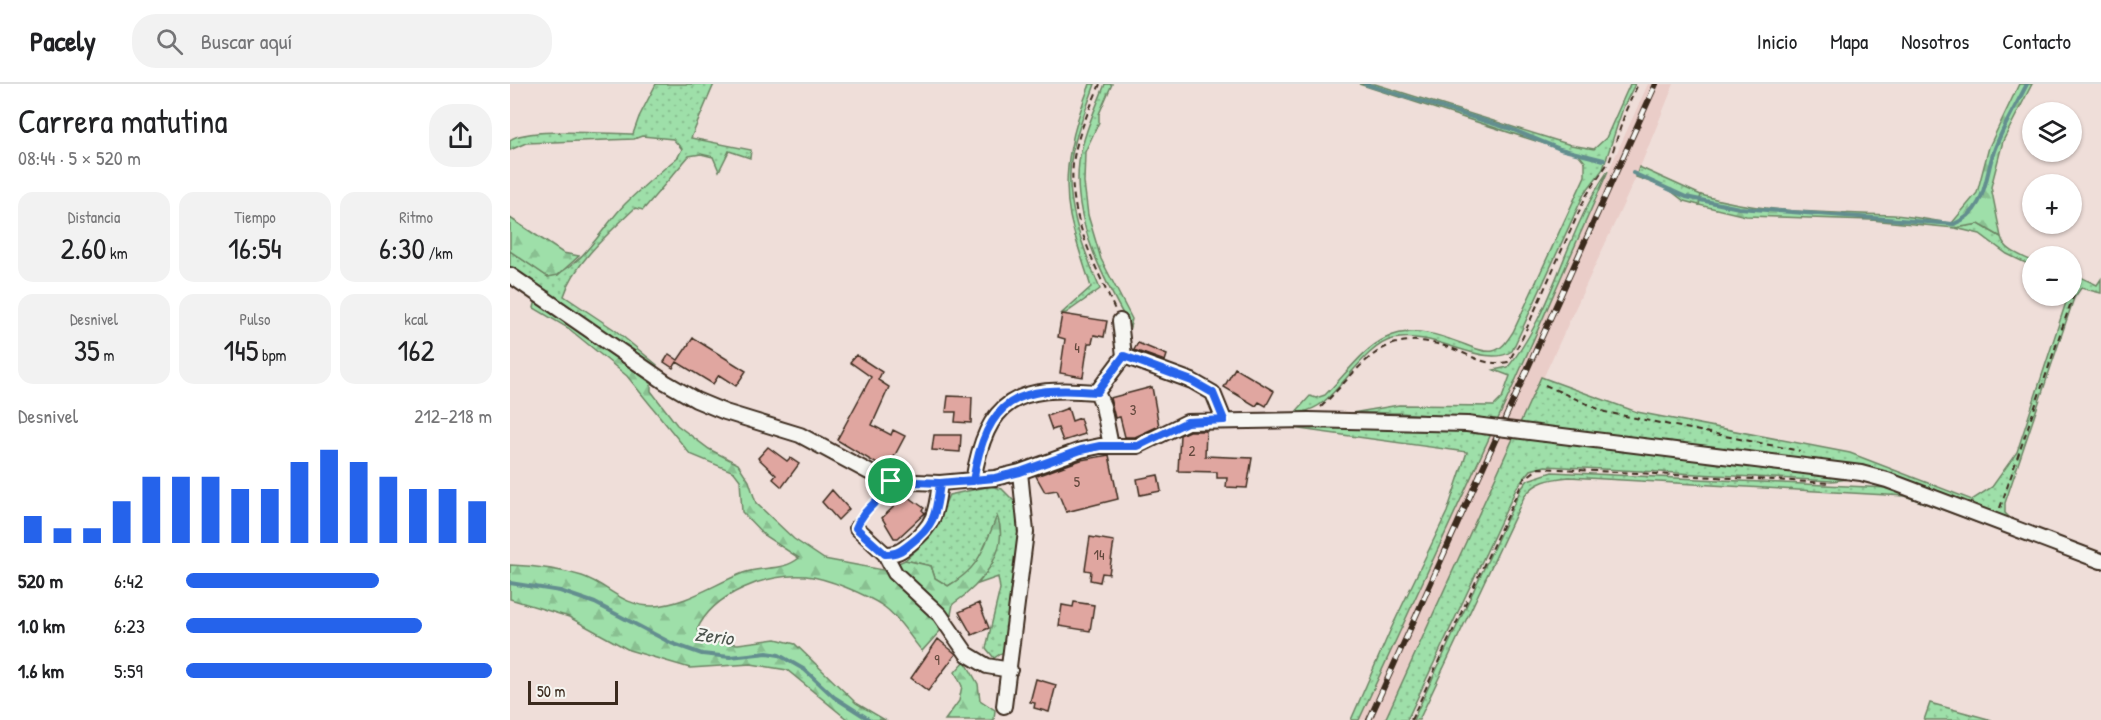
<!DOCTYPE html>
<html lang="es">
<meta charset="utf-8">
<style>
:root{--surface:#fff;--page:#f2f2f2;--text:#202124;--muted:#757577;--line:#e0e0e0;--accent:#2563eb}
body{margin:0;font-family:"Patrick Hand",sans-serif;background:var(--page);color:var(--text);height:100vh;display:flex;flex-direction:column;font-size:22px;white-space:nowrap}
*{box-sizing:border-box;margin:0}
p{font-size:20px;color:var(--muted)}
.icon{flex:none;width:33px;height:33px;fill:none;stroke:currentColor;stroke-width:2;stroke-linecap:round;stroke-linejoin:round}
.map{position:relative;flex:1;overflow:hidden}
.details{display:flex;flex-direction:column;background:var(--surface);width:510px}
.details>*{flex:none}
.tools{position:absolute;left:1512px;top:18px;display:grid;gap:12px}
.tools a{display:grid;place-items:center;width:60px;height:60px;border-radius:50%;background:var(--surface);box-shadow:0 2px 4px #0004;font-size:30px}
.scale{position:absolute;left:18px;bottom:15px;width:90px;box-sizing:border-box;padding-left:6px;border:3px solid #3b2a1e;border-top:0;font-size:16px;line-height:21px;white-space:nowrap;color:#3b2a1e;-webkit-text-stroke:4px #f6f6f2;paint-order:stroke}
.pin{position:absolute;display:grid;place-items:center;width:51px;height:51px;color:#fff;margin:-26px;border:3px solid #fff;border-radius:50%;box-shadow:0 2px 6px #0007}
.round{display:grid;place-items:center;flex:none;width:63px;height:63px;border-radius:24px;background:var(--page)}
.summary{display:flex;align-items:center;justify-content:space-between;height:102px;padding:0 18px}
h1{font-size:33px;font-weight:600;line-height:45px}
.metrics{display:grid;grid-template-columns:repeat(3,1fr);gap:9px;height:102px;padding:6px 18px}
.metrics div{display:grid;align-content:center;border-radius:15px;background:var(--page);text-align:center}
.metrics b{font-size:30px;font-weight:600}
.metrics small{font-size:16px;font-weight:400}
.metrics p{font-size:16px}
.chart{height:168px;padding:12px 18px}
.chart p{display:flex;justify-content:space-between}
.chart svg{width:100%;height:108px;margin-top:6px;stroke:var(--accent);stroke-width:6}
ul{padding:0 18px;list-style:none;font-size:20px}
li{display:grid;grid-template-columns:96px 72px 1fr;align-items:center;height:45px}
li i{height:15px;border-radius:8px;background:var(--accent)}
header{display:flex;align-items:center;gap:36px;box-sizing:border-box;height:84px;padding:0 30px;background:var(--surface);border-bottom:2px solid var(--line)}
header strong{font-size:28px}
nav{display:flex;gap:33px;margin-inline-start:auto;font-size:21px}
.search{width:420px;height:54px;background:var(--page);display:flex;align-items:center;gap:15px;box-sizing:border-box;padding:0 21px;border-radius:24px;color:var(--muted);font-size:22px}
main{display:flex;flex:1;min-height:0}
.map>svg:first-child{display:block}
.built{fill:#eacdc8}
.grass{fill:url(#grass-dots);stroke:#6c8464;stroke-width:1.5}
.forest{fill:url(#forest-firs);stroke:#6c8464;stroke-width:1.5}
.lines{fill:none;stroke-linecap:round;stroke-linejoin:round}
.stream{stroke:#648e8f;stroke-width:4}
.building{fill:#e0a6a0;stroke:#3b2a1e;stroke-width:1.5}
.minor-casing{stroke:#3b2a1e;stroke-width:18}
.path{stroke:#3b2a1e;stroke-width:2;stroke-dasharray:6 4.5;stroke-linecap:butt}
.minor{stroke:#f6f6f2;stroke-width:14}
.rail-casing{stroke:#3b2a1e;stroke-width:6}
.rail{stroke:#f6f6f2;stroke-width:4;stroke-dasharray:11;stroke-linecap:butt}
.minor-bridge-casing{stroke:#3b2a1e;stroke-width:18;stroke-linecap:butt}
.minor-bridge{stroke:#f6f6f2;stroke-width:14}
.route-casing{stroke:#fff;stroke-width:12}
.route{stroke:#2563eb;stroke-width:8}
.labels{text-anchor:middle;stroke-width:4.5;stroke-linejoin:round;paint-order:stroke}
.number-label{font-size:15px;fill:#64493e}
.water-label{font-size:20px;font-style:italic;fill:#4c544d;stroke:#f6f6f2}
</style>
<header>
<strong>Pacely</strong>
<div class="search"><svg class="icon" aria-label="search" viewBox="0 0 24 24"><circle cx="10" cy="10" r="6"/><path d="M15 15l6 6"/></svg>Buscar aquí</div>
<nav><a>Inicio</a><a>Mapa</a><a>Nosotros</a><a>Contacto</a></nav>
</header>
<main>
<section class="details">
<div class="summary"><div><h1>Carrera matutina</h1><p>08:44 · 5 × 520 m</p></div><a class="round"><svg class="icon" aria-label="share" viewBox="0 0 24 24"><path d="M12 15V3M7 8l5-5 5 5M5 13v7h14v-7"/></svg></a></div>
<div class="metrics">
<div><p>Distancia</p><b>2.60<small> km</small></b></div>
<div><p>Tiempo</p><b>16:54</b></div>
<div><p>Ritmo</p><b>6:30<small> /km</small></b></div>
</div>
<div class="metrics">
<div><p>Desnivel</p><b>35<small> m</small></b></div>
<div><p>Pulso</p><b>145<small> bpm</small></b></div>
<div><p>kcal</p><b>162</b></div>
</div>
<div class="chart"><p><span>Desnivel</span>212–218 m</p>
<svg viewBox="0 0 160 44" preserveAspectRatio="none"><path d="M5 44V33M15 44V38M25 44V38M35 44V27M45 44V17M55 44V17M65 44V17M75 44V22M85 44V22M95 44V11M105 44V6M115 44V11M125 44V17M135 44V22M145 44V22M155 44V27"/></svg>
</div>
<ul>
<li><b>520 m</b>6:42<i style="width:63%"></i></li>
<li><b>1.0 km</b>6:23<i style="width:77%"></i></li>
<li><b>1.6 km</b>5:59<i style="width:100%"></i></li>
</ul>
</section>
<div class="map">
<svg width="1591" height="636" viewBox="0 0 1591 636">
<defs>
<pattern id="grass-dots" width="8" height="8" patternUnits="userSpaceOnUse" patternTransform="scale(1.5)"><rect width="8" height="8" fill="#9edfa9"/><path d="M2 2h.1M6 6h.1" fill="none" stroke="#89c091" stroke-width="1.8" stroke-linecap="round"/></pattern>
<pattern id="forest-firs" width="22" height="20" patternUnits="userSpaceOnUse" patternTransform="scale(1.5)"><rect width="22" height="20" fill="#9edfa9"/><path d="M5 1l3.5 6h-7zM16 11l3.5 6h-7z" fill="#89c091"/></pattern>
</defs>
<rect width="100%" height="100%" fill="#efded9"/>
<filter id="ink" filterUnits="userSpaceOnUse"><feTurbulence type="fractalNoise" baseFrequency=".0167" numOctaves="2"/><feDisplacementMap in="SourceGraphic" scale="12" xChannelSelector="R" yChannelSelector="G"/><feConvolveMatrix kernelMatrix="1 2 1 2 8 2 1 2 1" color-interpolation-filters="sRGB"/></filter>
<g filter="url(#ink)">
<!-- built -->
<path class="built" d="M1138 0H1164L1126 93 875 636H849Z"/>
<!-- grass -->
<path class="grass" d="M146 0H204L181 54 241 66 240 74 219 67 209 87 203 73 191 70 179 72 133 126 125 124C99 149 65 178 54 212L105 246 147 281 145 285 0 187V167L38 193C72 185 92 143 115 120 132 103 150 88 168 73L172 65 163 55 132 52 124 55 16 59 0 66V56C17 43 99 50 123 50L129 33Z
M580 0H585C577 23 567 46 562 70 553 115 573 164 590 205L556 229H552L581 203C574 180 565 156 560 132 551 87 564 41 580 0Z
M595 0H602L589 30V38L575 68 574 98 578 131 591 175 622 235 620 243C593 194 562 136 569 78 573 51 585 26 595 0Z
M849 0H865L1061 61 1084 65 1096 54 1120 0H1125L1113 24 1093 85 1074 110 1002 267C974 286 925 245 883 255 858 260 833 303 812 319 804 326 793 328 783 331L800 312 806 314 815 311C834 293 852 265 876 254 903 241 930 251 956 261 964 264 975 269 983 267 993 265 998 255 1003 248L1075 92V78L1069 71Z
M1129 83 1191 111 1189 121 1174 117 1157 104 1126 93Z
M1098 87 999 311 849 636H841L880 547 937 428 957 368 782 344H892L962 348 964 335 891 329H842L889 321 984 322 992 314 1000 292 984 286 998 283C1043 228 1056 147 1098 87Z
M1469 140 1491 153C1495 167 1510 171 1522 177V182L1497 170 1470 150 1445 144Z
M1562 189 1587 201 1591 195V209L1571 204 1564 214 1495 419V429L1501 435 1591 469V473L1354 383 1033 343 1028 356 1339 395 1322 397 1035 382 1021 386 1007 403 897 636H875L1031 293 1127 328 1340 369 1462 416 1482 403 1507 368 1558 212H1562Z
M1042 388 1379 404 1591 481V484L1395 412 1059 393C1040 395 1025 397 1014 413L909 636H903L1011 405 1018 396Z
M481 402 492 405 506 419C512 468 503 519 493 568L484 574 476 564 490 505 488 493 468 500 483 478 487 433 474 468 457 491 438 502 425 494 421 482 395 476 419 454 439 411Z
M1420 619 1482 636H1414Z"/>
<!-- forest -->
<path class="forest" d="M1509 0H1522L1493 57 1481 103 1491 153 1469 140 1445 144 1361 136 1236 132 1189 121 1191 111C1254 130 1318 128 1383 131 1403 132 1423 137 1442 139L1467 109 1479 63Z
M0 134 53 169 69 172 48 191 38 193 0 167Z
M26 216 141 299V307L167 341 199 365 228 380 239 397 246 419 284 455 314 475 373 486 395 476 421 482 425 494 438 502C471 483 473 465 487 432 501 467 470 502 443 520L440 536 412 567C400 553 388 532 373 522 355 510 317 494 296 492 258 489 203 509 187 546L200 558 228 560 266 555 285 560 346 619 375 636H338L277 586 241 580 180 584 119 566 59 533 0 515V481C24 482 49 485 72 492 99 501 111 522 143 522 175 521 204 500 233 489 251 482 274 487 289 474L255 452 232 428 230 396 224 388 180 370 117 292 58 244 24 224Z
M455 577 468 600 470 616 485 626 484 636H435L449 617 452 602 445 588Z"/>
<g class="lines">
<!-- stream -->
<path class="stream" d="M855 0 1001 45 1050 65 1094 76
M1123 89 1176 113 1229 124 1444 140C1477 127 1474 95 1484 67 1492 44 1506 22 1517 0
M0 499 50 507 85 519 161 559 192 570 220 573 257 569 269 571 295 586 324 613 360 636"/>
</g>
<!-- building -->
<path class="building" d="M552 230 597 237 594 253 584 251 582 259H578L573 293 550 289 555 255 548 253Z
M183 254 236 287 226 302 209 291 203 300 167 278 163 284 154 278 159 270 168 276Z
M628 259 657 271 655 277 624 266Z
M346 271 372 288 368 296 379 303 362 341 381 351 383 346 395 352 377 386 327 356 361 293 340 278Z
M725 284 764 307 756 322 749 318 746 322 714 303Z
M642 303 649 342 625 353H615L610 333 605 334 600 314Z
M438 312 462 313 461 339 445 338 446 328H436Z
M558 324 562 337 570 334 575 350 553 357 548 344 542 346 537 332Z
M679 347H696L695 372 742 374 737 404 716 403 717 394H707V388L668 387 670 351Z
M424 351H451L450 368 422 366Z
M258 363 277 377 280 374 289 380 272 403 263 395 266 391 248 374Z
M599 371 608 415 556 428 547 406 535 408 526 392 571 376Z
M648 391 651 407 630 411 627 395Z
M322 406 339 425 328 436 312 418Z
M396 411 414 424 412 426 415 429 388 454H384L372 434Z
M580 453 604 457 599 490 592 489 590 498 580 496 581 487 575 486Z
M564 518 584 521 580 547 549 542 552 521 563 523Z
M469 519 479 544 462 551 449 528Z
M428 555 446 570 418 607 401 594Z
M526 595 546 601 539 628 524 624 525 619 520 618Z"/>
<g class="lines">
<defs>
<path id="minor" d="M0 191 155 298 186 316 215 328 290 351 359 388 381 397 430 399 485 394 510 388 571 366 590 362H628L677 338 799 336 957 340
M614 272 682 297 703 309 714 336
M587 308 614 272 610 237
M587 308 593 322 601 362
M1036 350 1351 389 1377 396 1591 477
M463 397C477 314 507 301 587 308
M347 444 375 470C387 470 391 467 400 460 425 440 426 429 430 399
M375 470 385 489 430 531 457 570 477 582 500 586
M494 622 516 448 510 388"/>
</defs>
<!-- minor casing -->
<use href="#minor" class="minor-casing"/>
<!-- path -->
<path class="path" d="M590 0C580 24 566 53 563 80 558 131 585 181 605 226
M1035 301 1095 328 1290 367
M811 323C858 276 874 239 946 266 966 274 976 282 998 278L1011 257 1076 112 1100 76 1116 26 1128 0
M1490 424 1568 198
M350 433 376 407
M901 636 1014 395 1029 384 1321 399"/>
<!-- minor -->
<use href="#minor" class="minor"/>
<defs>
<path id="rail" d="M859 636 1146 0"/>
</defs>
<!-- rail casing -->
<use href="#rail" class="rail-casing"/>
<!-- rail -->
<use href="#rail" class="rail"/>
<defs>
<path id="minor-bridge" d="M957 340 1036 350"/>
</defs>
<!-- minor-bridge casing -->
<use href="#minor-bridge" class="minor-bridge-casing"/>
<!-- minor-bridge -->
<use href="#minor-bridge" class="minor-bridge"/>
</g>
</g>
<g class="lines" filter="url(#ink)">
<defs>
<path id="route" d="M381 397 430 399 485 394 510 388 571 366 590 362H628L677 338 714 336 703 309 682 297 614 272 587 308C507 301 477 314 463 397L430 399C426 429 426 440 400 460 391 467 387 470 375 470L346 444C353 424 373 416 381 397"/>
</defs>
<!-- route casing -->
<use href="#route" class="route-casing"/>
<!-- route -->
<use href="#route" class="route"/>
</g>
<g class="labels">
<!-- number labels -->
<g class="number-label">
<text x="567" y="269">4</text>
<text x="623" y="331">3</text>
<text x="682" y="372">2</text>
<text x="567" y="403">5</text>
<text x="589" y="476">14</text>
<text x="427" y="581">9</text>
</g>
<!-- water labels -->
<g class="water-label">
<text transform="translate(204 552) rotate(7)" y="7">Zerio</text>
</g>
</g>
</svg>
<div class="tools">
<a><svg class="icon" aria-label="layers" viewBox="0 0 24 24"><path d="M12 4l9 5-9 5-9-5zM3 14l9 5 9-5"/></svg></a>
<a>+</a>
<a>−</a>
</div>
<div class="scale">50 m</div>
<div class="pin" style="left:381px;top:397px;background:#1e9e55"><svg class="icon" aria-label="arrive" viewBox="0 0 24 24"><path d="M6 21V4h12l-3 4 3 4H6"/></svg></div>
</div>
</main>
